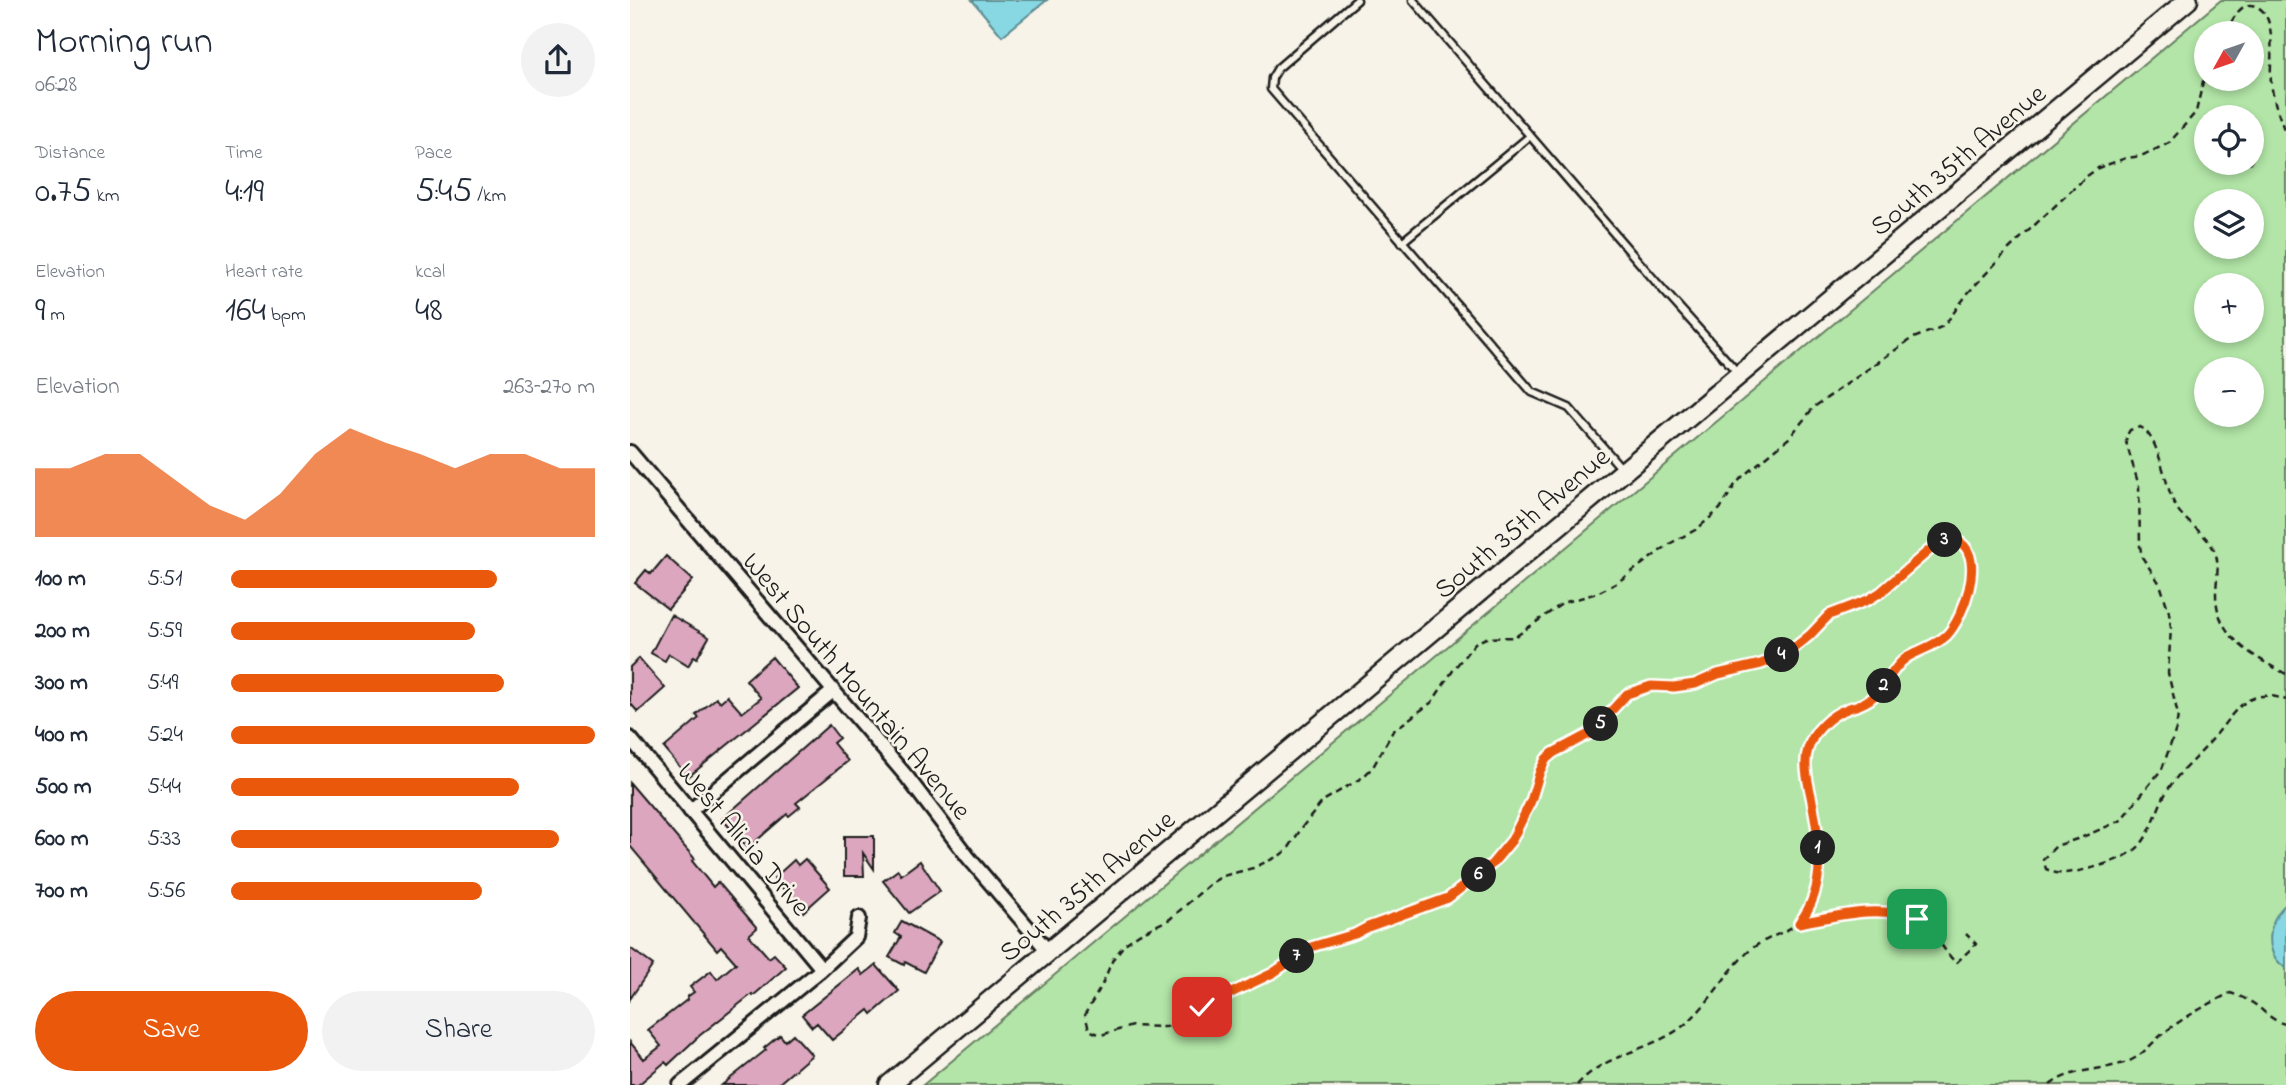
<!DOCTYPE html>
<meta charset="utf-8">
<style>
:root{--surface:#fff;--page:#f2f2f3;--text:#1f2937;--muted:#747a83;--accent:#ea580c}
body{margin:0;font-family:"Indie Flower",sans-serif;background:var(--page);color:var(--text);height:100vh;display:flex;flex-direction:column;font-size:26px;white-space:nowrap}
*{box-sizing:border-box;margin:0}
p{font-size:23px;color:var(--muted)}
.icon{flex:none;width:38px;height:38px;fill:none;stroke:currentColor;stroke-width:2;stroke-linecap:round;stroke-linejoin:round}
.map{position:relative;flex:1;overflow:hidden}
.details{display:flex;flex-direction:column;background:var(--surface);width:630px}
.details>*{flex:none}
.needle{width:46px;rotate:230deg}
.tools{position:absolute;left:1564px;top:21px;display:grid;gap:14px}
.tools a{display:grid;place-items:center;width:70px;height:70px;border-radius:50%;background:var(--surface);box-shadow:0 4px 10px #0003;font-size:35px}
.pin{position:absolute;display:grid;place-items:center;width:60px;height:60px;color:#fff;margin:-30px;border-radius:14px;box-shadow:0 4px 10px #0006}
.km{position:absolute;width:35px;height:35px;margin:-18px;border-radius:50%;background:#222;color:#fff;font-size:19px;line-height:35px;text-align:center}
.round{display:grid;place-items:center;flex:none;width:74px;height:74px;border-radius:37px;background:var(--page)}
.head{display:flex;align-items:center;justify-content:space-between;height:119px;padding:0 35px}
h1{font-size:38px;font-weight:600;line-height:52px}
.stats{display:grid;grid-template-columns:repeat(3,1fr);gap:10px;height:119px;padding:7px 35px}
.stats div{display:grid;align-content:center}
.stats b{font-size:35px;font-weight:600}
.stats small{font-size:19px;font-weight:400}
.stats p{font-size:19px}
.chart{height:196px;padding:14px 35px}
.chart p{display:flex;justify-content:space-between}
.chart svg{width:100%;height:126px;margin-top:7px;fill:var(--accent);opacity:.7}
.primary-button{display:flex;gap:14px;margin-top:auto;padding:14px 35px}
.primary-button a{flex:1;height:80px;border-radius:42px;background:var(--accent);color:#fff;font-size:28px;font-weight:600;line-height:80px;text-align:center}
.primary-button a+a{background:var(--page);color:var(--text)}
ul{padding:0 35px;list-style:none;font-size:23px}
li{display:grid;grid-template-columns:112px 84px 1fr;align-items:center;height:52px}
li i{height:18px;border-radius:9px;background:var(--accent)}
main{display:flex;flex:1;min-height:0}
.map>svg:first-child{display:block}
.green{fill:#b2e5a7;stroke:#678062;stroke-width:2;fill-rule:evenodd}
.water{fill:#88d8e3;stroke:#5d8d93;stroke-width:2}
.building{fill:#dba6be;stroke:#1c1c1c;stroke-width:2}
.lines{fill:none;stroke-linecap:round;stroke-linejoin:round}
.service-casing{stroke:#1c1c1c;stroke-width:11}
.minor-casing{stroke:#1c1c1c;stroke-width:18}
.secondary-casing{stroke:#1c1c1c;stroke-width:23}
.path{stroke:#1c1c1c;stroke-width:2.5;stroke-dasharray:7 5;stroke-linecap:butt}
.service{stroke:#f7f3e8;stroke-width:6}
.minor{stroke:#f7f3e8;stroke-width:12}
.secondary{stroke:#f7f3e8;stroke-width:18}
.route-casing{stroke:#fff;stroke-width:14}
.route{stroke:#ea580c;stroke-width:9}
.labels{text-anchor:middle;stroke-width:5;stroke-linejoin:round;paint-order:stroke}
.street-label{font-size:28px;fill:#1c1c1c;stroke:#f7f3e8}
</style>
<main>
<section class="details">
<div class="head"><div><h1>Morning run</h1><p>06:28</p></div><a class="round"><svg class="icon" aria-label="share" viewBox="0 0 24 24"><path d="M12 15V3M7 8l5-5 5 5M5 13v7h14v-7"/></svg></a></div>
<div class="stats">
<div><p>Distance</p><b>0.75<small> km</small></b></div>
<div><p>Time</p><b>4:19</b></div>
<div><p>Pace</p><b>5:45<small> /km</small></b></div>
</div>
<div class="stats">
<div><p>Elevation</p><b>9<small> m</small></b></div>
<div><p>Heart rate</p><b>164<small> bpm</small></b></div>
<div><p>kcal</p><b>48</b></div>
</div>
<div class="chart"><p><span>Elevation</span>263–270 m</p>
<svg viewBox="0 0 160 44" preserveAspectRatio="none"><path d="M0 44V20L10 20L20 15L30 15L40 24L50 33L60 38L70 29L80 15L90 6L100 11L110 15L120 20L130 15L140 15L150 20L160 20V44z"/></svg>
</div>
<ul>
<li><b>100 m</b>5:51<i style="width:73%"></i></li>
<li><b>200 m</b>5:59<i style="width:67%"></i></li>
<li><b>300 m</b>5:49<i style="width:75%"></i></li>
<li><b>400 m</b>5:24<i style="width:100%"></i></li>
<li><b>500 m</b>5:44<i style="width:79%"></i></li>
<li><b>600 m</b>5:33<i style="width:90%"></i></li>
<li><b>700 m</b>5:56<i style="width:69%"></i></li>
</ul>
<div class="primary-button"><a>Save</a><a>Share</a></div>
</section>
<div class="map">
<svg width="1656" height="1085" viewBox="0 0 1656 1085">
<rect width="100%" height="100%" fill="#f7f3e8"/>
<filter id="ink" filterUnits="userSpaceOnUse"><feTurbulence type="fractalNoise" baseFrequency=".0143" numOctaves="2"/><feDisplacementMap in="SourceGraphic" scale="14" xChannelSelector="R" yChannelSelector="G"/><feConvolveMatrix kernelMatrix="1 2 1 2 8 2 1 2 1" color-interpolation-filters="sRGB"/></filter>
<g filter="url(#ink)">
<!-- green -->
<path class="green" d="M1591 0H1656V1085H293ZM1577 33H1622V79H1577ZM1577 117H1622V163H1577ZM1577 201H1622V247H1577ZM1577 285H1622V331H1577ZM1577 369H1622V415H1577Z"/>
<!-- water -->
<path class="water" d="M342 0H417L372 36Z
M1656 904V968C1633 954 1637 921 1656 904Z"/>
<!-- building -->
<path class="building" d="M36 556 63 580 38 609 5 583 16 570 21 574Z
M41 615 79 637 67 658 64 656 58 666 39 654 35 661 21 653Z
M142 657 168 688 58 777 34 748 69 718 66 715 86 698 90 702 97 696 112 713 131 698 116 680Z
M9 658 35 688 8 712 0 703V667Z
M199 725 209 738 203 743 218 761 166 803 170 807 159 816 157 814 118 848 92 819Z
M0 783 65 859 62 861 83 887 88 882 127 928 119 935 139 958 144 954 156 967 123 996 122 994 69 1036 38 1065 35 1062 8 1085H0V1042L14 1059 31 1046 18 1030 58 999 57 997 64 992 60 987 81 971 87 979 106 963 91 946 87 950 0 846Z
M214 836H244V869L233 853 234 876H214Z
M175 859 200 888 173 912 144 878 164 860 168 865Z
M290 861 310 891 279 913 253 881 268 870 271 875Z
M272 921 310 942 294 972 275 962 274 965 259 957 271 937 265 933Z
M0 948 23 965 0 999Z
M246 965 269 991 242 1014 239 1010 202 1040 187 1023 182 1027 172 1015 229 969 233 975Z
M163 1034 182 1055 147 1085H92L136 1050 134 1048 150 1035 155 1041Z"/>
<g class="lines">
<defs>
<path id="service" d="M727 0 648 68 642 78 641 89 902 392 939 408 992 469
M783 0 1027 283 1108 373
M772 242 900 136"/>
<path id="minor" d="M0 452 277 777 338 857 418 951
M0 738 192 969
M60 811 203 691
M50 1085 192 969 226 937 229 918"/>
<path id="secondary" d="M259 1085 1558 0"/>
</defs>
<!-- service casing -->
<use href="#service" class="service-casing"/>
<!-- minor casing -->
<use href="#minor" class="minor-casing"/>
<!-- secondary casing -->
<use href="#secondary" class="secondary-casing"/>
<!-- path -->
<path class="path" d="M1596 33C1601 23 1610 0 1625 6 1649 14 1639 63 1641 82 1643 101 1650 118 1656 135
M1656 674C1623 656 1586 637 1586 594 1586 581 1590 565 1585 552 1577 532 1553 523 1544 503 1534 482 1529 436 1510 427L1500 430 1497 435 1496 442 1509 486 1510 546 1512 557 1530 584 1539 612 1541 628 1538 673 1548 715 1546 729 1532 769 1490 821 1450 838 1426 846 1413 859 1416 869C1416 869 1425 873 1426 873 1445 875 1500 860 1511 844 1523 829 1527 808 1537 791 1548 772 1566 759 1580 742 1603 716 1615 684 1656 700
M1169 924C1204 917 1265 898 1295 925 1307 936 1314 951 1326 963L1346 944 1336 934
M947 1085C975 1053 1021 1051 1053 1026 1081 1004 1096 969 1124 947 1142 934 1169 930 1180 909 1210 851 1155 774 1189 729 1203 710 1225 711 1242 698 1255 688 1260 671 1272 661 1296 640 1316 646 1332 612 1342 590 1353 528 1311 541L1251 592 1238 600 1199 615 1180 635 1158 653 1131 664 1088 674 1065 684 1044 687 1021 686 997 694 961 733 923 753 916 759 910 771 901 801 882 840 862 864 818 898 738 927 725 934 681 947 644 973 572 1007 545 1025 535 1027 502 1026 471 1035 459 1030 455 1014 471 987 483 959 495 944 509 934 540 919 581 883 593 876 623 868 649 856 658 849 673 826 693 801 733 777 743 767 763 731 802 702 824 669 845 643 856 638 885 637 933 603 967 593 985 584 1041 543 1067 529 1090 509 1105 485 1113 476 1159 438 1184 407 1281 339 1314 326 1338 293 1379 249 1457 176 1468 168 1496 158 1511 156 1539 143 1566 112 1577 64
M1420 1085C1441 1068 1472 1071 1497 1062 1513 1056 1522 1042 1535 1032 1556 1016 1577 1005 1600 993 1610 996 1619 1000 1627 1006 1636 1013 1644 1022 1656 1024"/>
<!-- service -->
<use href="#service" class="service"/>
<!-- minor -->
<use href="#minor" class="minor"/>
<!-- secondary -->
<use href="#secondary" class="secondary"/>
</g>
</g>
<g class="lines" filter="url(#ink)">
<defs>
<path id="route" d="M572 1007 643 973 681 947 725 934 738 927 818 898 862 864 882 840 901 801 910 771 916 759 923 753 961 733 997 694 1021 686 1044 687 1065 684 1088 674 1131 664 1158 653 1180 635 1199 615 1238 600 1251 592 1303 547C1311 541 1321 536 1331 543 1355 560 1333 618 1317 635 1306 646 1288 650 1276 658 1263 667 1257 684 1245 695 1237 703 1228 705 1217 709 1200 715 1183 731 1178 749 1173 764 1178 782 1181 796 1190 840 1198 887 1169 923 1208 916 1248 904 1287 919"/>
</defs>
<!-- route casing -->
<use href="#route" class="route-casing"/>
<!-- route -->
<use href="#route" class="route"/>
</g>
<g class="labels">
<!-- street labels -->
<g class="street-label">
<text transform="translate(1327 159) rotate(-40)" y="10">South 35th Avenue</text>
<text transform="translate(891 522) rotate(-40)" y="10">South 35th Avenue</text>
<text transform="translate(228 685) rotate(50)" y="10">West South Mountain Avenue</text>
<text transform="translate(115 838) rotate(50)" y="10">West Alicia Drive</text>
<text transform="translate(456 885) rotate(-40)" y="10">South 35th Avenue</text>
</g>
</g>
</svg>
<div class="tools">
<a><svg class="needle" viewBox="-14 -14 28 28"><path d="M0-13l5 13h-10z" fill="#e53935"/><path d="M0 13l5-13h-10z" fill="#747a83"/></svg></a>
<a><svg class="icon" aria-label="locate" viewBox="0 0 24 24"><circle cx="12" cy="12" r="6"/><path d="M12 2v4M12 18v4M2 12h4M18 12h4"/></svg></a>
<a><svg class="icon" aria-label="layers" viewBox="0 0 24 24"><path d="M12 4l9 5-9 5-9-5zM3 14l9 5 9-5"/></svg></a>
<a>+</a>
<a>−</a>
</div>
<div class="pin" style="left:1287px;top:919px;background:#1e9e55"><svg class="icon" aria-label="arrive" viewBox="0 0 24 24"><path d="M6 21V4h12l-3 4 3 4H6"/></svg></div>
<div class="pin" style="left:572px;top:1007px;background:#d93025"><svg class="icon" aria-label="check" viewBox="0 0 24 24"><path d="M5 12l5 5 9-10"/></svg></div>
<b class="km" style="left:1188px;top:848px">1</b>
<b class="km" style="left:1254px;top:686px">2</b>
<b class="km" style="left:1315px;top:540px">3</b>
<b class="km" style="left:1152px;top:655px">4</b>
<b class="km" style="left:971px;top:724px">5</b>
<b class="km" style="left:849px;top:875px">6</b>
<b class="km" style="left:667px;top:956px">7</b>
</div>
</main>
